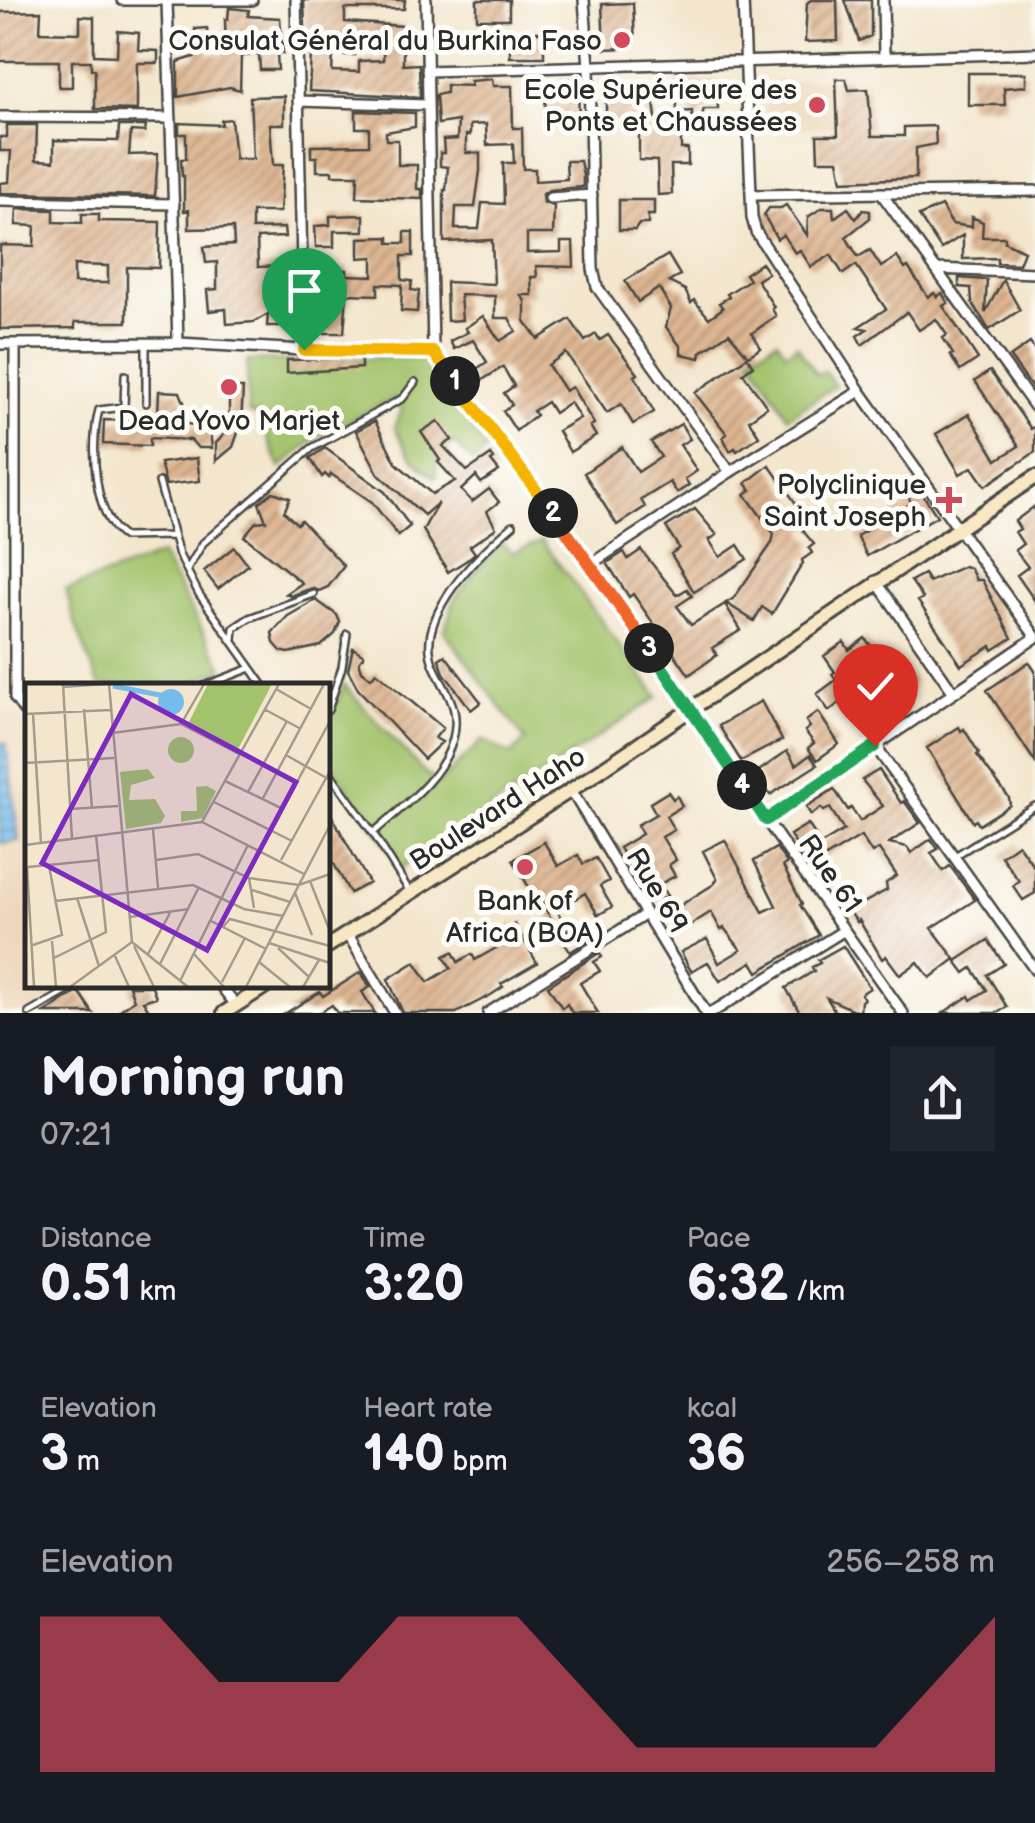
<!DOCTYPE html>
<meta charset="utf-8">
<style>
:root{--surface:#171b24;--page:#20242c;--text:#f1f3f6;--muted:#9ea1a6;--accent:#d1495b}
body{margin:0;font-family:"Balsamiq Sans",sans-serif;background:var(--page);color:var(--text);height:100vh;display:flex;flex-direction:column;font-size:38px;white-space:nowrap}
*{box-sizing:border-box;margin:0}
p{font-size:32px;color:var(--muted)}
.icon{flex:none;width:55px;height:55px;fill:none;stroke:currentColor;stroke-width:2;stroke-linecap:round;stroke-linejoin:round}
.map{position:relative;height:1013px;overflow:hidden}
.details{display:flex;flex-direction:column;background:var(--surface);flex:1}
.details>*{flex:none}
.pin{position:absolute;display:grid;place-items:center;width:85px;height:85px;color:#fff;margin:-102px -42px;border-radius:50% 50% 50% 0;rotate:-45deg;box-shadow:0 0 10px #0007}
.pin .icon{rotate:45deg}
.km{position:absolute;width:50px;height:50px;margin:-25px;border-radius:50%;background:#222;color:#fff;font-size:28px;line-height:50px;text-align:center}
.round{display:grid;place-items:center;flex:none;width:105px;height:105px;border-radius:0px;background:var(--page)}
.head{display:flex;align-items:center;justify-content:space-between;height:170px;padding:0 40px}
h1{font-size:55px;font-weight:700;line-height:75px}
.stats{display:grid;grid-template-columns:repeat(3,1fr);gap:15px;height:170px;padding:10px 40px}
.stats div{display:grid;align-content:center}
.stats b{font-size:50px;font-weight:700}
.stats small{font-size:28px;font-weight:400}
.stats p{font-size:28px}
.chart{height:280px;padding:20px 40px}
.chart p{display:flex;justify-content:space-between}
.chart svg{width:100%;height:180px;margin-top:10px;fill:var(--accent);opacity:.7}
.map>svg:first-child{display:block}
.built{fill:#eed7bb}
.green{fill:#a2c26b;stroke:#66764b;stroke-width:2.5}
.water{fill:url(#water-rules);stroke:#50738c;stroke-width:2.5}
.building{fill:url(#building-hatch);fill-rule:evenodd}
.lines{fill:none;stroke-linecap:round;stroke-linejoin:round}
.lane-casing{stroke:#494743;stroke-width:10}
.street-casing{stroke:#494743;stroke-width:14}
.secondary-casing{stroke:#494743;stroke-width:18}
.lane{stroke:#fff;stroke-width:5}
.street{stroke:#fff;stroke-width:9}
.secondary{stroke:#f7e8c3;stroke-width:12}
.split-1-casing{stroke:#fff;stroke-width:20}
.split-2-casing{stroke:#fff;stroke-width:20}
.split-3-casing{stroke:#fff;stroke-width:20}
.split-4-casing{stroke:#fff;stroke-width:20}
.split-5-casing{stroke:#fff;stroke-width:20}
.split-1{stroke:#f5b400;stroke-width:12}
.split-2{stroke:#f5b400;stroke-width:12}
.split-3{stroke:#f0652b;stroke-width:12}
.split-4{stroke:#22a559;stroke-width:12}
.split-5{stroke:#22a559;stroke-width:12}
.poi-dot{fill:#d1495b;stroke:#fdfcf7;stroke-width:4}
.labels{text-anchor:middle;stroke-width:10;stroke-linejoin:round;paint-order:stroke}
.poi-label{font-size:28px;fill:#2b2b2b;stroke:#fdfcf7;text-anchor:end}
.street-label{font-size:28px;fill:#2b2b2b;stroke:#fdfcf7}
.inset-river{fill:none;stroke:#75bbec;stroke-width:5}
.inset-road{fill:none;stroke:#a39b8c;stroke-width:2.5}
.view{fill:#7b2cbf;fill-opacity:0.15;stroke:#7b2cbf;stroke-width:5}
.inset-edge{fill:none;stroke:#2b2b2b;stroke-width:5}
</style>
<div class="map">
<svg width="1035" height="1013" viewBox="0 0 1035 1013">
<defs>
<pattern id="water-rules" width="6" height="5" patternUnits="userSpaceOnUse" patternTransform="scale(2.5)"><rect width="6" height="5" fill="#75bbec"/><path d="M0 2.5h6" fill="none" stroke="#6098bf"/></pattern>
<pattern id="building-hatch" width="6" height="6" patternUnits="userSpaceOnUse" patternTransform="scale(2.5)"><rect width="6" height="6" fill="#deb692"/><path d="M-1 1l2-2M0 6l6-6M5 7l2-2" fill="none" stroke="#b49477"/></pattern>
</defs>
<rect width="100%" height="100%" fill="#fdfcf7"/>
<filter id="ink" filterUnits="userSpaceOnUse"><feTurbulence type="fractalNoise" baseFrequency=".01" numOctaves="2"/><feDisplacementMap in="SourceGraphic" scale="20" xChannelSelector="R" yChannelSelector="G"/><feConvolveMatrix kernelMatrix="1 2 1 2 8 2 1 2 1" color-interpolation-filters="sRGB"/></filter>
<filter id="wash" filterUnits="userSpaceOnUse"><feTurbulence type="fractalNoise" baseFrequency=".0048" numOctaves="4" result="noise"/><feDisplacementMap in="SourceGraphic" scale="40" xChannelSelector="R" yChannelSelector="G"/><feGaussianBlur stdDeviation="2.25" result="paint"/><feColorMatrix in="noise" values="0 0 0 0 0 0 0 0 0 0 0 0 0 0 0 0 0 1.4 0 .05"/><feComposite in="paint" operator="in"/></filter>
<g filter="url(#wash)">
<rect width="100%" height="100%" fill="#f3e6cd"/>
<!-- built -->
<path class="built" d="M868 78 871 126 765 129 766 81Z
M0 711 18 714 28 729V986H91L86 990 102 1013H0V844L19 841 7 743H0Z"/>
<!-- green -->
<path class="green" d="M777 340 786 353 797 345 816 374 825 371 835 386 788 417 751 357Z
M410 357 434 364 486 451 473 462 453 442 437 457 436 478C415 465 405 450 395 428L402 409 394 398 317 437 280 468 258 416 248 413 247 361Z
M500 541 512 553 542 541 658 697 402 868 328 759V721L344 685 423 771 439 783 483 740 511 755 525 740 444 631 455 598Z
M161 555 223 668 187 685H99L75 623 66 590Z"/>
<!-- water -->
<path class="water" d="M6 743 19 841 0 843V744Z"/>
<g id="blocks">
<!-- building -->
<path class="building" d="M304 0H405L404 9H345V22L403 26V65L419 64 420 97 309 91 311 54H306ZM356 42 384 43 383 60 359 61V72L332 71 333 55H355Z
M477 0H509V19H477Z
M811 0H837L838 41 805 42 807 3Z
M845 0H871V36L859 41Z
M633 3 635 43H626L627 48 604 49 602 4Z
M229 8 249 10 248 16 280 18 283 53H277L278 70H260L259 54 241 56 240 90 230 87 178 97V62L197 56 195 29 207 28 209 55 226 53 225 19H228Z
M41 11 40 32 80 33V16L94 17V55L117 56 118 31 139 33 138 50 158 51V63H137V110L95 109V69H91V61H72V87H59V61H0V12Z
M510 32H544V57H510Z
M968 73H1026V86L1004 88 1005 105H968Z
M492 79 493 86H512L513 128H522L523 169H535V181L567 179 566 161H580L583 175V187L549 190 543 194 544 203 554 206 553 234H527V253L561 252V242H573L574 267 536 266 537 277H531L532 295H521L525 301V321L538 339 570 319 585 341 596 334 600 340 608 335 638 374 635 376 654 412 633 424 621 404 607 413 566 353 548 365 565 391 572 387 594 424 590 426 596 436 570 452 558 431 580 418 570 402 554 413 547 402 533 411 536 415 516 431 503 411 512 405 504 393 514 386 503 367 476 384 469 374 487 362 473 340 454 349 450 341 468 332 465 328 483 316 500 341 516 331 509 318H495V296L460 295 462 320 447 321 446 282 494 284 492 240 444 242V190H446L448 167 440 166V153H444L443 140 457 139 458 121 438 124 436 95 446 93V85L471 86 470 81ZM486 124 487 145 513 144 514 163H503L504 204 482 203 479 229H455L456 207H475L480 171V153H466V135H470V125Z
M562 79H575L578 85 579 124 546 125 545 85H562Z
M836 79H846L849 90 868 89 872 136H904V127L935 126 936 144 916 148V178L842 181 838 160H818L817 135H838Z
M717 82 718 109H704L701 118H692V111L677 112 676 83Z
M606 87H652L658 132H681V149H688V165H671L672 194 658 195 657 161 639 160V126H606Z
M284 96V124H270L273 165H283L280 212H252V229L284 228 285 237 257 238 258 267 284 266 283 326H267L268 314 254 322 227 324 226 309 209 311 207 290 217 289V262L206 263 204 247 234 245 233 228 189 229V210L184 211V176H182L181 159H186V134H179V123L222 125 221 120 231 119 235 159H253L250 97Z
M356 111 415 113V127L386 132V140H398V165H417V189H422V199L357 197 358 175H332V171H317V157H311V146L369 145V128H356Z
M7 125H37L36 160 54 161V140L118 141 119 126H146L145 132 131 131 129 155 158 154 155 196 0 193V183L9 182 11 151H0V137H7Z
M619 200H654V215H648V224H639L635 230H619Z
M786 205 807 235 808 217 822 208H833L834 218 848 208 856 219 863 210 870 211V218L846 237 858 257 870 250 881 267 897 257 905 269 908 267 928 297 934 293 937 297 942 293 948 303 943 306 978 359 960 371 950 355 953 354 943 338 947 335 936 319 919 330 907 312 862 345 857 336 867 329 858 327 886 309 856 265 843 274 831 255 811 267 800 250 795 253 783 235 777 239 764 215 769 208H781Z
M941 206 952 224 972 227V217L983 222 982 237H1005V242L1024 251 1019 264 997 263V258L963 259V235L941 249 919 216Z
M17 209 54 210V222L82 223V214H99V221L160 222 159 268 127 267V322H75V328L0 329V245L34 246 35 226 16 225ZM74 265 108 266V283H74Z
M364 215V231H334V247H316L315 226 330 225V216Z
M405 232H413V256H402V280L412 281 411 290 419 291 417 312 401 311 402 285 378 284V295L347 294 344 333H312L311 306 335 307V288H316V270H347V275L373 276V257L359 258V238L389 237V243H405Z
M668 255 680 275 669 282 685 290 691 303 694 300 709 318 723 308 719 303 729 297 727 294 749 280 745 274 761 263 768 273 757 280 774 307 772 309 776 316 752 333 761 348 748 356 729 333 701 352 700 358 681 354V347L666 327 671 308 659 288 638 302 625 281Z
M959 278 987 280 985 313 1003 280 1020 310 989 330 972 302 971 288 959 287Z
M1030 343 1035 350V392L1010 357Z
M747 357 753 366 743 373 767 407 749 420 759 436 737 451 735 448 730 451 723 437 727 434 695 393Z
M335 359H361V368L287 373V360Z
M990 371 1031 429 1035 426V452L985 486 972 467 960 474 936 434 969 414 997 460 1019 446 975 381Z
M229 388H243L241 424 233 447 216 461V443L229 429Z
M159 391 180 392 185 405 184 424 203 425 210 431 212 448H198L191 440 150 438V446L103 444 104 420 134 421V412L158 413Z
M375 421 396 463 432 494 455 481 438 462 440 460 421 432 438 421 452 440 443 446 467 471 491 455 494 459 491 461 499 471 481 483 476 476 461 490 472 502 489 489 499 502 487 511 496 528 470 546 475 553 467 560 448 572 423 530 438 503 424 515 379 475 356 431Z
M681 424 690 439 680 445 697 471 685 479 689 485 677 493 670 482 641 500 645 507 617 525 584 473 622 447 638 472 661 457 651 442Z
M325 448 385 492 410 526 398 536 372 502 331 474 329 478 325 474 322 477 310 458Z
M197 458 200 481 166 485 160 463Z
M769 465 811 525 803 531 814 544 809 548 812 553 802 560 803 563 772 614 762 607 754 621 726 603 734 598 772 543 774 534 745 494 751 490 746 483Z
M916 484 937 516 867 556 857 536 912 503 904 491Z
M273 492 290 498 284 512 297 524 301 520 344 566 328 587 319 591 312 588 291 596 286 594 302 583 244 536 256 522 266 521 259 503Z
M1035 506V601L1017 575 1028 567 1015 550 1023 544 1015 532 1020 529 1015 521Z
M695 509 717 535 709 540 720 557 738 545 747 559 694 592 671 554 679 548 666 527Z
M234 547 248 565 218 589 204 571Z
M641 550 677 595 687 589 692 596 677 606 691 625 725 604 741 630 712 648 717 655 689 675 633 594 629 597 607 563 624 552 628 559Z
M964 566 970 568 976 580H982L1012 638 993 650 991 646 961 665 918 601 923 598 911 581 924 574 929 582Z
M316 600 337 615 340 622 335 634 321 646 288 653 281 651 274 643 272 633 288 616Z
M865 638 891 673 901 665 915 683 901 699 906 705 897 713 866 673 852 683 875 718 865 725 846 698 829 711 817 694 836 680 832 674 835 672 824 656 844 642 849 650Z
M353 648 364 655 359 662 362 671 371 678 376 672 443 728 435 738 442 742 424 759 358 689 348 670Z
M445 655 481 702 471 710 444 673 439 659Z
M1029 662 1035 671V762L987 690Z
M761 701 782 740 741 761 719 726Z
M818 712 839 744 817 760 808 748 814 743 805 731 810 727 806 721Z
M959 727 961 731 964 729 979 753 977 755 1009 798 1010 805 979 825 976 820 973 822 927 748Z
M787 751 796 765 810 755 817 765 770 795 756 773Z
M879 770 901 803 904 801 920 823 889 843 907 847 911 853 931 839 938 849 931 853 943 871 950 866 975 900 932 928 955 959 930 978 918 962 900 975 886 956 882 959 859 920 857 922 849 911 887 890 886 883 897 876 879 849 872 853 861 836 809 867 790 835 808 824 821 844 844 830 830 808 824 811 821 808 811 815 806 807 834 789 848 810 851 808 860 821 883 806 862 780Z
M668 792 673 799 677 796 682 806 666 816 674 830 662 837 676 860 669 865 675 876 660 884 667 896 657 901 651 890 647 892 642 886 619 848 642 834 637 825 656 814 650 803Z
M328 809 369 883 350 893 328 853Z
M725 840 763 912 776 906 754 861 776 848 787 863 783 866 802 904 800 905 819 935 758 972 752 962 720 981 708 962 691 971 681 952 707 939 719 963 741 950 724 928 721 930 711 912 684 929 673 910 714 884 717 879 703 851Z
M544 842 558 866 578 855 583 864 596 858 609 881 600 886 612 907 598 915 585 893 557 910 569 934 586 924 594 937 570 952 541 901 538 903 513 860Z
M1018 844 1035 868V893L1023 900 1013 886 1019 881 1001 856Z
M515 924 537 963 501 984 503 987 491 995 456 1013H403L388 979 415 962 428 982 451 968 444 956 453 952 458 962 472 954 475 960 496 948 490 938Z
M988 940 1004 964 987 975 1007 1007 997 1013H943L969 996 971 1000 987 990 972 968 965 973 956 961Z
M843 946 870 988 861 994 864 999 861 1001 860 1013 827 998 836 1013H800L786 988 814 971 812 967 820 963 818 960Z
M599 953 602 957 594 962 600 971 580 983 598 1013H572L567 1004 562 1008 548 986Z
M361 972 370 987 362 992 375 1013H337L332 1005 319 1013H286L320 992 323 996Z
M129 986H152L156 997 143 1001 151 1013H116L134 1000Z
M79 992 93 1013H45L63 1000Z"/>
</g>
</g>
<g filter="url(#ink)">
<use href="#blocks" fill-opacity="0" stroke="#494743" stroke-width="2.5"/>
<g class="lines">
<defs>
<path id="lane" d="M125 375 124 407 99 410C90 443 93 517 124 537L173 536
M146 403V343
M159 482 179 555 199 594 264 686
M187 570 203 543 312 448 403 398 415 382
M233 640 234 628 249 618 314 594
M204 686 251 668
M328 710 342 667 347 634
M328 770 373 833 410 892
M373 833C402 807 443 778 453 739 461 707 446 693 434 666 412 617 480 553 513 525
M955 856 1035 806
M29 1013 76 986"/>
<path id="street" d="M122 0H252
M296 0 304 350
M426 0 433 351 591 564 766 820 903 1013
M584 0 589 66 593 269 597 287 730 472
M743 0 752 218 756 232 860 391 1035 636
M883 0 884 56
M167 1 178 343
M427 71 1035 53
M298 101 428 105
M0 117 171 118
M881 193 1035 407
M752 195 1035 191
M550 198 592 195
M0 201 174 204
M936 269 1035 273
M0 344 178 343 304 350 433 351
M15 344V698L28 716
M591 564 730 472 860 391
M876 581 954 693
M875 746 1035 970
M571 790 706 1013
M766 820 1035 638
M347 933 395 1013
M221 986 236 1005
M488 1013 646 914
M711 1013 843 931"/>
<path id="secondary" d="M328 946 571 790 1035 477
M224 1013 266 986"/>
</defs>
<!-- lane casing -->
<use href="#lane" class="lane-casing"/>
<!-- street casing -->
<use href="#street" class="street-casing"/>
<!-- secondary casing -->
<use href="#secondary" class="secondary-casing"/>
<!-- lane -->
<use href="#lane" class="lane"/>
<!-- street -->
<use href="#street" class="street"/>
<!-- secondary -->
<use href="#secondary" class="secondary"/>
</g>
</g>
<g class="lines" filter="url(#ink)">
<defs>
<path id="split-1" d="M304 350 433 352 455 381"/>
<path id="split-2" d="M455 381 553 513"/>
<path id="split-3" d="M553 513 649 648"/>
<path id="split-4" d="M649 648 742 785"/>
<path id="split-5" d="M742 785 766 820 875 746"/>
</defs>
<!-- split-1 casing -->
<use href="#split-1" class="split-1-casing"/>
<!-- split-2 casing -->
<use href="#split-2" class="split-2-casing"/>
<!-- split-3 casing -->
<use href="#split-3" class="split-3-casing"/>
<!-- split-4 casing -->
<use href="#split-4" class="split-4-casing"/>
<!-- split-5 casing -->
<use href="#split-5" class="split-5-casing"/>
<!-- split-1 -->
<use href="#split-1" class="split-1"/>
<!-- split-2 -->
<use href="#split-2" class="split-2"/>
<!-- split-3 -->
<use href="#split-3" class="split-3"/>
<!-- split-4 -->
<use href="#split-4" class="split-4"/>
<!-- split-5 -->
<use href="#split-5" class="split-5"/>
</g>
<!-- markers -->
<g class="poi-dot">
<circle cx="622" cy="40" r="10"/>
<circle cx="817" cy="105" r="10"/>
<circle cx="229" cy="387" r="10"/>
<path d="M944 485h10v10h10v10h-10v10h-10v-10h-10v-10h10z"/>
<circle cx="525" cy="867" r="10"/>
</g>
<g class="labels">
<!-- poi labels -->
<g class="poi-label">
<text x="602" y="50">Consulat Général du Burkina Faso</text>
<text x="797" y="99">Ecole Supérieure des<tspan x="797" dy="32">Ponts et Chaussées</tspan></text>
<text x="229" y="430" text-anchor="middle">Dead Yovo Marjet</text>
<text x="926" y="494">Polyclinique<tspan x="926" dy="32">Saint Joseph</tspan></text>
<text x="525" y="910" text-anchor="middle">Bank of<tspan x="525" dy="32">Africa (BOA)</tspan></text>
</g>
<!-- street labels -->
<g class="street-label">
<text transform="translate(497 808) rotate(-33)" y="10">Boulevard Haho</text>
<text transform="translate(831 873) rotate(55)" y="10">Rue 61</text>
<text transform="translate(658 890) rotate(59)" y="10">Rue 69</text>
</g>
</g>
<!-- overview -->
<g transform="translate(25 683)">
<rect width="305" height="305" fill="#f3e6cd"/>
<path d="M183 1H247L212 68 163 41Z" fill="#a2c26b"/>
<path d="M143 67a13 13 0 1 1 26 0a13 13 0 1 1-26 0ZM123 86 130 95 106 102 104 117 130 116 140 133 136 140 101 146 95 89ZM182 103 191 108 178 135 156 139V128H172L171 104Z" fill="#a2c26b"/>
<path d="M133 19a13 13 0 1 1 26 0a13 13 0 1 1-26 0Z" fill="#75bbec"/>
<path class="inset-river" d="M88 3 140 13"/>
<path class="inset-road" d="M38 1 47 156M84 1 107 259 163 304M38 4 80 1M251 6 286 26M59 26 67 125M239 26 276 46M0 31 86 27M8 31 16 160M156 41 179 1M87 50 156 41 214 71M261 72 305 97M0 80 89 75M200 98 256 125M223 109 262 38M237 117 299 1M189 119 267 158M45 126 93 123M177 139 254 1M128 146 133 205M246 147 305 38M0 162 177 139 279 191M131 177 173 171 224 195 229 225M256 177 305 88M2 184 9 304M3 184 74 177M224 195 274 202 305 191M285 198 304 246M227 207 265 219M270 210 287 252M52 215 74 283M30 218 168 202 219 226 258 233M105 234 164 226M186 238 241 266M198 244 205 236 305 263M27 258 31 304M244 260 305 280M8 262 37 252 24 183M109 263 129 304M253 265 284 294M123 271 146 228M169 271 199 304M90 273 104 304M29 275 81 249 71 152M234 279 265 304M135 281 174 204M155 298 223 162M197 299 220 255M45 304 107 259M221 304 305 142M278 304 294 277"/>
<path class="view" d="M106 11 271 99 182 267 17 180Z"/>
<rect width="305" height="305" class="inset-edge"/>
</g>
</svg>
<div class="pin" style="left:304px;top:350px;background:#1e9e55"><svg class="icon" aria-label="arrive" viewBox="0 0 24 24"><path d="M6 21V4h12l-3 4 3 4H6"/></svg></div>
<div class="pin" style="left:875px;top:746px;background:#d93025"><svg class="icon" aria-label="check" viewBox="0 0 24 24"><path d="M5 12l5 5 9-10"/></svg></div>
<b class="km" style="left:455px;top:381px">1</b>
<b class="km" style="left:553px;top:513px">2</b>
<b class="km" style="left:649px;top:648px">3</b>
<b class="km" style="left:742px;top:785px">4</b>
</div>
<section class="details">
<div class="head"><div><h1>Morning run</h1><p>07:21</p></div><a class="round"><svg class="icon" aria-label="share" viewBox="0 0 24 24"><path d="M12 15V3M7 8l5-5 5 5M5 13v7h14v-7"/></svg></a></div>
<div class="stats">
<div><p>Distance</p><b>0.51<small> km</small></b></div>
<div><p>Time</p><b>3:20</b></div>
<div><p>Pace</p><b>6:32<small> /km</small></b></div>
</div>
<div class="stats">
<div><p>Elevation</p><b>3<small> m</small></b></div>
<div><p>Heart rate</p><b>140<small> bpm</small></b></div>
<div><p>kcal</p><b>36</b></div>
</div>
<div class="chart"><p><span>Elevation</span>256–258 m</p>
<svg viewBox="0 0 160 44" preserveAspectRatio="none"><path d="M0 44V6L10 6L20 6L30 22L40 22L50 22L60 6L70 6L80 6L90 22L100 38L110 38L120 38L130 38L140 38L150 22L160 6V44z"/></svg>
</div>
</section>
